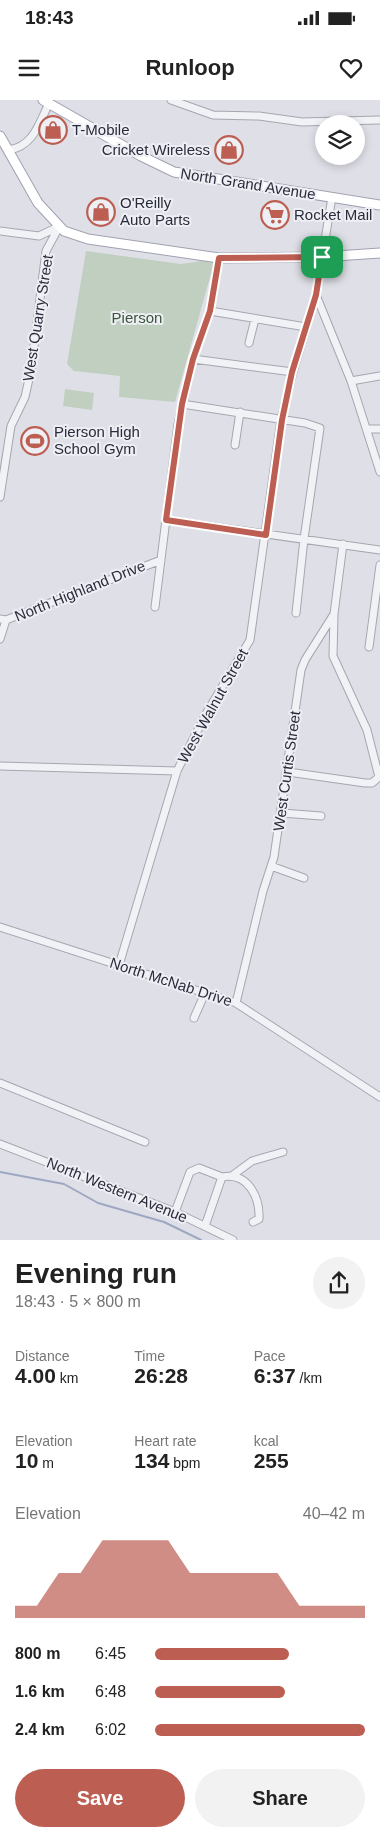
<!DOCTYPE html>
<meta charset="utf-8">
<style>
:root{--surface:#fff;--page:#f2f2f2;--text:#222;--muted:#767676;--accent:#bd5e52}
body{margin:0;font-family:Helvetica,sans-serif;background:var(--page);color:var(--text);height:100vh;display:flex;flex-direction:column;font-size:19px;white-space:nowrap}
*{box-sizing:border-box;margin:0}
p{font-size:16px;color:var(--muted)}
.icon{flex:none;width:28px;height:28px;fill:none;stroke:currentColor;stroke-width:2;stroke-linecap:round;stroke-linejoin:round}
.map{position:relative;height:1140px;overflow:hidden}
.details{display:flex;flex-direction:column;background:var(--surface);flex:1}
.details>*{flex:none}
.tools{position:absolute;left:315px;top:15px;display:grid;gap:10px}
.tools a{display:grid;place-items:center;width:50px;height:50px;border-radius:50%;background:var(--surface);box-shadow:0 2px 8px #0003;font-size:25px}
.pin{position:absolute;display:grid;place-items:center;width:42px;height:42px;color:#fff;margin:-21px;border-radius:10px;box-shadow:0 2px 8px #0006}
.round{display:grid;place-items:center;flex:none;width:52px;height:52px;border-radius:26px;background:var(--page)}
.head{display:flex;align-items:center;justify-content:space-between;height:85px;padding:0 15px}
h1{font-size:28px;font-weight:700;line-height:38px}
.figures{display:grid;grid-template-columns:repeat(3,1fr);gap:8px;height:85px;padding:5px 15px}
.figures div{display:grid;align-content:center}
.figures b{font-size:21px;font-weight:700}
.figures small{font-size:14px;font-weight:400}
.figures p{font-size:14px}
.chart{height:140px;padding:10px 15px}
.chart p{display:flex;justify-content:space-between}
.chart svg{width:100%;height:90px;margin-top:5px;fill:var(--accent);opacity:.7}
.button{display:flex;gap:10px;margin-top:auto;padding:10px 15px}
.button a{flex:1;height:58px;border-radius:30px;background:var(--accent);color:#fff;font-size:20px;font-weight:700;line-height:58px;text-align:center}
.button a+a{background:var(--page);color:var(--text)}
ul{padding:0 15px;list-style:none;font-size:16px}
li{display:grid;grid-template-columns:80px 60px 1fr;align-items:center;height:38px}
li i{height:12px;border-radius:6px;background:var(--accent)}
.status{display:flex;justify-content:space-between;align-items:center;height:35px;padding:0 25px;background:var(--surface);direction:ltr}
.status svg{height:14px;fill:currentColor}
header{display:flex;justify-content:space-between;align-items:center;height:65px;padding:0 15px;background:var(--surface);font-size:22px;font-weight:700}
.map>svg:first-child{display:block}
.green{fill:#c1cfc1}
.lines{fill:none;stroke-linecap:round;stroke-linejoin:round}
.stream{stroke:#9ea7c2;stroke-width:2}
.minor-casing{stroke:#a5a6b0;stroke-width:9}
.major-casing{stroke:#a0a2b1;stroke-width:11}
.minor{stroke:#f1f2f5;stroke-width:7}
.major{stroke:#fff;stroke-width:9}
.route-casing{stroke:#fff;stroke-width:10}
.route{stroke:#bd5e52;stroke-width:6}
.labels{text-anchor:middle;stroke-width:4;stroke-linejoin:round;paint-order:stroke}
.poi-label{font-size:15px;fill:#2a2c3c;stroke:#eeeff4;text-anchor:start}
.street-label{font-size:15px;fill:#2a2c3c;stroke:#eeeff4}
.park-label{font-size:15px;fill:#39563b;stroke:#eeeff4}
</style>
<div class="status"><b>18:43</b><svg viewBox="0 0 49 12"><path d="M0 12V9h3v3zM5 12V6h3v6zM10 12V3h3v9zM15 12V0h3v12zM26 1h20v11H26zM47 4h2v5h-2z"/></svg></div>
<header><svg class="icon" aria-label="menu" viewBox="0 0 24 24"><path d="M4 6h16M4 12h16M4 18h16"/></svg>Runloop<svg class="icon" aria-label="heart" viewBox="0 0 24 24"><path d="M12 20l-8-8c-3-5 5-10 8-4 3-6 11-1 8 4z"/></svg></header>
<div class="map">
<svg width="380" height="1140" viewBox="0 0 380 1140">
<rect width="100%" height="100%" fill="#dfe0e7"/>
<!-- green -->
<path class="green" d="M86 151 181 164 208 160 214 163 175 302 119 297 120 276 74 271 67 264Z
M65 289 94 293 92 310 63 306Z"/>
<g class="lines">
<!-- stream -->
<path class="stream" d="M0 1072 64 1084 98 1103 164 1122 201 1140"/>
<defs>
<path id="minor" d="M171 0 213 15 259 16 302 22 380 20
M8 50C33 47 39 24 49 3
M332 97 316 195 351 281 380 372
M0 131 39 136 58 127
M210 211 306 227
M249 243 255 219
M193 259 293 272
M351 281 380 276
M182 304 305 323 320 328 304 439 296 513
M367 329H380
M235 345 240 312
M0 397 11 326 25 297 31 270 46 151 59 127
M166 420 380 450
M155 507 178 324 193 259 210 211 219 158
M0 519 6 520 161 460
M0 539 6 520
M369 547 380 465
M0 666 177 671
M288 672 365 683H372L379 677 367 630 333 556 334 515
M282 713 321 716
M271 766 304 778
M0 827 236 903 380 997
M119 865 177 671 207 612 250 540 281 320 293 272 316 195
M236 903 263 791 274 757 301 570 305 560 334 514 343 444
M194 918 205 893
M0 983 145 1042
M0 1044 175 1112 233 1140
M233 1075 252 1061 283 1052
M222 1077C248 1072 260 1097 259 1119L253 1122
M175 1112 190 1072 199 1068 222 1077 205 1126"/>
<path id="major" d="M43 0 141 56 174 72 380 105
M0 36 38 103 64 131 88 139 219 158 321 157 380 153"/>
</defs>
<!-- minor casing -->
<use href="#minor" class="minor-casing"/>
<!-- major casing -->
<use href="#major" class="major-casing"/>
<!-- minor -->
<use href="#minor" class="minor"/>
<!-- major -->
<use href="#major" class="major"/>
</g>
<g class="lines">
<defs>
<path id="route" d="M322 157 316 195 292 272 282 320 266 435 166 420 182 304 193 259 210 211 219 158Z"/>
</defs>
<!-- route casing -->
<use href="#route" class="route-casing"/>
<!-- route -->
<use href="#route" class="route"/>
</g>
<!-- icons -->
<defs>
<symbol id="shop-ring" viewBox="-11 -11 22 22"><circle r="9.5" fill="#eeeff4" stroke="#bd5e52" stroke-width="1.5"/><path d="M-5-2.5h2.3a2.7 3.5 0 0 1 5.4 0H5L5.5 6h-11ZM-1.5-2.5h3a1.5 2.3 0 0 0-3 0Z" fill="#bd5e52"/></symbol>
<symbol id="supermarket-ring" viewBox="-11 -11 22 22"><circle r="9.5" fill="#eeeff4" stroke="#bd5e52" stroke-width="1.5"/><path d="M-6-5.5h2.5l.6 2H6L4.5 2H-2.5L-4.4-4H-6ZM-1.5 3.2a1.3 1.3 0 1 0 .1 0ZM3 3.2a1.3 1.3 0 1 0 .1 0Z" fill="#bd5e52"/></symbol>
<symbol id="stadium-ring" viewBox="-11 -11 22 22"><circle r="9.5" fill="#eeeff4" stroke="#bd5e52" stroke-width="1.5"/><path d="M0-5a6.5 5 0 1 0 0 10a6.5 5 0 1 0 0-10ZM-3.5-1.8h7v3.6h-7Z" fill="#bd5e52"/></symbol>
</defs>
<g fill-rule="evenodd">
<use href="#shop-ring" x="37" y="14" width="32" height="32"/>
<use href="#shop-ring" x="213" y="34" width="32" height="32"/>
<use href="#shop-ring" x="85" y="96" width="32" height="32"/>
<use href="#supermarket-ring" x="259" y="99" width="32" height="32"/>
<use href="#stadium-ring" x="19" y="325" width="32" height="32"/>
</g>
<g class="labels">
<!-- poi labels -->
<g class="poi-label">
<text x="72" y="35">T-Mobile</text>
<text x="210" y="55" text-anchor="end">Cricket Wireless</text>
<text x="120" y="108">O'Reilly<tspan x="120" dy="17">Auto Parts</tspan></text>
<text x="294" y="120">Rocket Mail</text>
<text x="54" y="337">Pierson High<tspan x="54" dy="17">School Gym</tspan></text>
</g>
<!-- street labels -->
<g class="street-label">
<text transform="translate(248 84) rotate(9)" y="5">North Grand Avenue</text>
<text transform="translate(38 218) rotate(-81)" y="5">West Quarry Street</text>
<text transform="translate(80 491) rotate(-22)" y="5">North Highland Drive</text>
<text transform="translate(213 606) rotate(-61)" y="5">West Walnut Street</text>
<text transform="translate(287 671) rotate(-82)" y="5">West Curtis Street</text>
<text transform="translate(171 882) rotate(18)" y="5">North McNab Drive</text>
<text transform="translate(117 1090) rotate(22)" y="5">North Western Avenue</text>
</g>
<!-- park labels -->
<g class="park-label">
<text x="137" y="223">Pierson</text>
</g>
</g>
</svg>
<div class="tools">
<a><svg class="icon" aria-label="layers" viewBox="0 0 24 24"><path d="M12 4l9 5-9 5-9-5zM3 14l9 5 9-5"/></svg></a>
</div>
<div class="pin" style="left:322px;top:157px;background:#1e9e55"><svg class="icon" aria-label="arrive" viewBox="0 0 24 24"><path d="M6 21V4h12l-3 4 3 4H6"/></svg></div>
</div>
<section class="details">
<div class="head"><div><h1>Evening run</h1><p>18:43 · 5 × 800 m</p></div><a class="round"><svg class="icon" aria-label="share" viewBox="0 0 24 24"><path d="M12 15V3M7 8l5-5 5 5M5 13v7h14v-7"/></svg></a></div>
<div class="figures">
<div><p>Distance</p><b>4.00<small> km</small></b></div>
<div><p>Time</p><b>26:28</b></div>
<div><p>Pace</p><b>6:37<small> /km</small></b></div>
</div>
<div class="figures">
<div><p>Elevation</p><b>10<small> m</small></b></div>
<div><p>Heart rate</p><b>134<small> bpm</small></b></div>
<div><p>kcal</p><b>255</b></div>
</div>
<div class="chart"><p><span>Elevation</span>40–42 m</p>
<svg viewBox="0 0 160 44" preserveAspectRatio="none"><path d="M0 44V38L10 38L20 22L30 22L40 6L50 6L60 6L70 6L80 22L90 22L100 22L110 22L120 22L130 38L140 38L150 38L160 38V44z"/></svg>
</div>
<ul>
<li><b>800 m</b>6:45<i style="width:64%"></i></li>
<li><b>1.6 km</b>6:48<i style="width:62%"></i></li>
<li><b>2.4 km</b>6:02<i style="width:100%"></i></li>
</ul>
<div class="button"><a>Save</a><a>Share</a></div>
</section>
